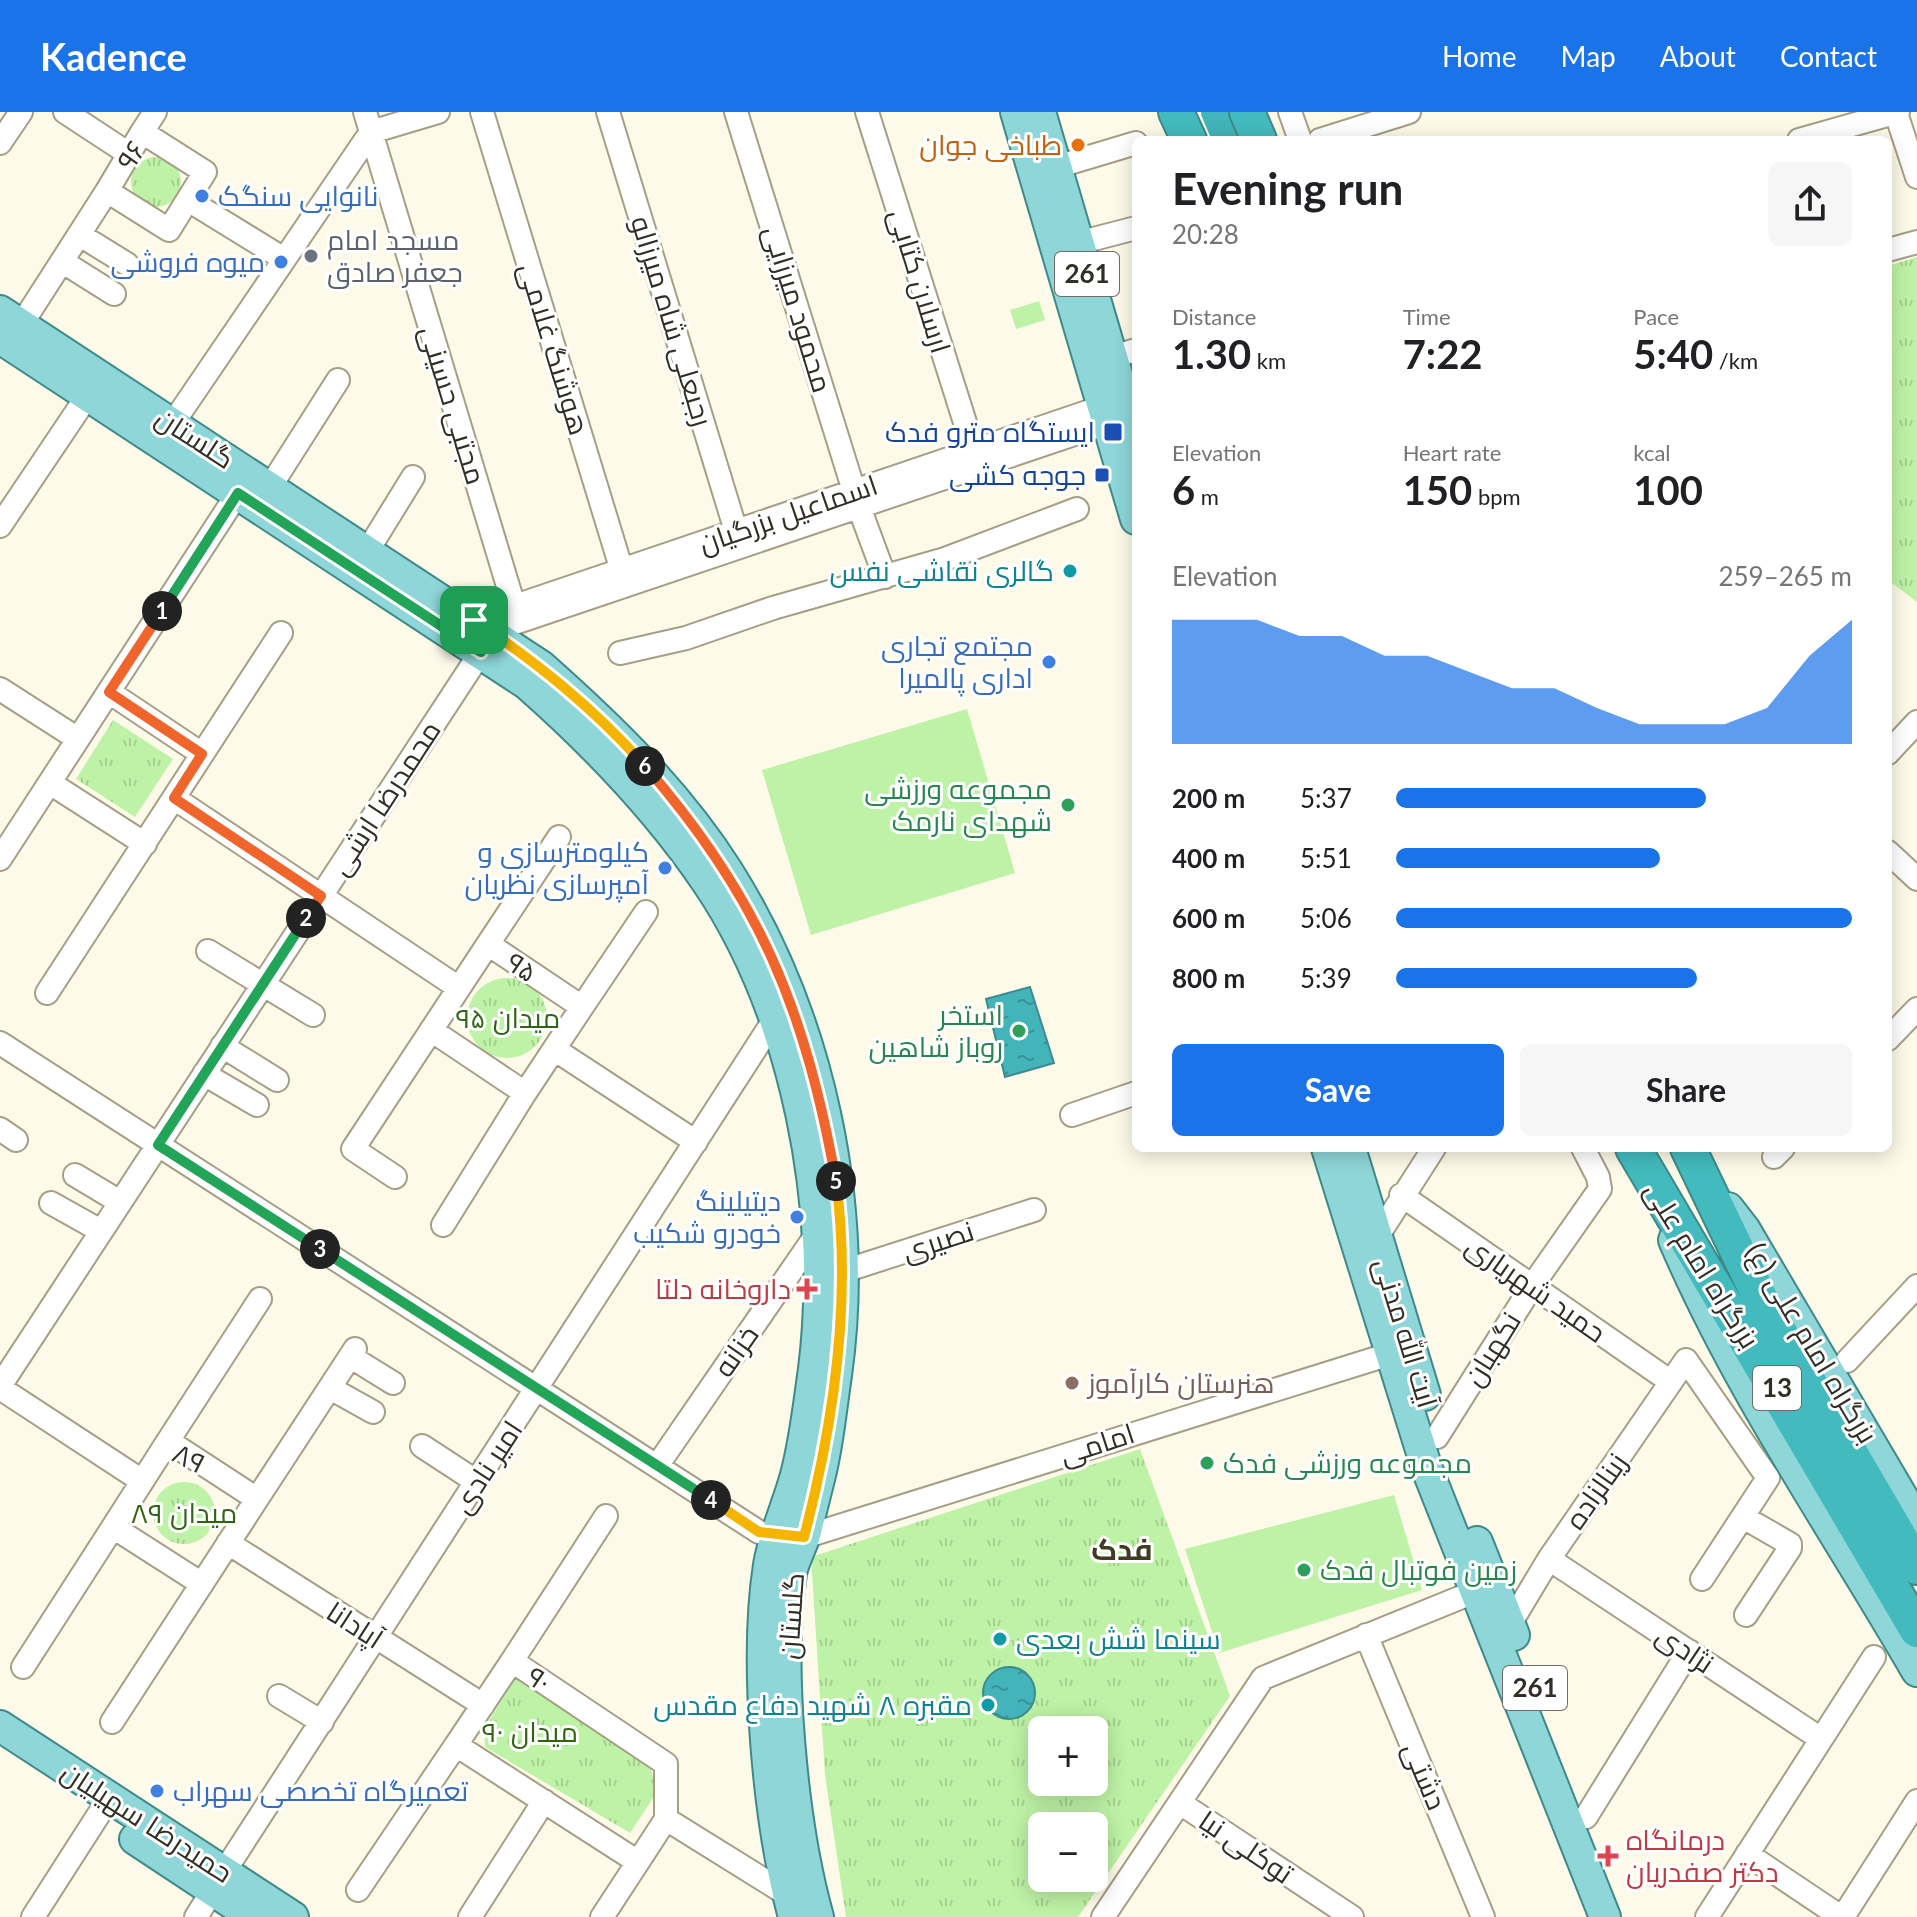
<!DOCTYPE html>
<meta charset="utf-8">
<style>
:root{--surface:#fff;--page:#f6f6f6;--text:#202124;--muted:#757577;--accent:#1a73e8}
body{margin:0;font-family:Lato,Cairo,sans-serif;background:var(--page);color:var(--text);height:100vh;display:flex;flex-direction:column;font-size:30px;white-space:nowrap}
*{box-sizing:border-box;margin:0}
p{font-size:26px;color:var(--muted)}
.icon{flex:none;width:44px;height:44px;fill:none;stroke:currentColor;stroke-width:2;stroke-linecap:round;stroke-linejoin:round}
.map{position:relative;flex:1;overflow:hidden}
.details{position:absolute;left:1132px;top:24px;width:760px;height:1016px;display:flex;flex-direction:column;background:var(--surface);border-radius:12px;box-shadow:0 4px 20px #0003}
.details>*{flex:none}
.fabs{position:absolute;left:1028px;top:1604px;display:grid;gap:16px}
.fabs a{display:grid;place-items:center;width:80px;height:80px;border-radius:12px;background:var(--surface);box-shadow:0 4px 20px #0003;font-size:40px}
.pin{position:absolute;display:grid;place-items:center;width:68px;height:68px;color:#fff;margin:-34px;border-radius:16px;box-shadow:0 4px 12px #0006}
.km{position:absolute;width:40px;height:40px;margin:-20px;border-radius:50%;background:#222;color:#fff;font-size:22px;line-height:40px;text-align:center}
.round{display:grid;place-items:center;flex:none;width:84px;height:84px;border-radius:12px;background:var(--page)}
.head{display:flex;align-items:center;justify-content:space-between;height:136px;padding:0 40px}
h1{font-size:44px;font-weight:700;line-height:60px}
.figures{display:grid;grid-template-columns:repeat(3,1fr);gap:12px;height:136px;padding:8px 40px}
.figures div{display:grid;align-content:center}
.figures b{font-size:40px;font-weight:700}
.figures small{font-size:22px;font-weight:400}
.figures p{font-size:22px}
.chart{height:224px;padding:16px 40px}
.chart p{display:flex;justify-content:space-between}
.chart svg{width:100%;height:144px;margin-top:8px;fill:var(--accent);opacity:.7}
.primary-button{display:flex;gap:16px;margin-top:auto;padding:16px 40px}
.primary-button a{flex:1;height:92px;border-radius:12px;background:var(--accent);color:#fff;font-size:32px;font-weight:700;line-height:92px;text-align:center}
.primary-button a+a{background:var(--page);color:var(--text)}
ul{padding:0 40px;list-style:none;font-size:26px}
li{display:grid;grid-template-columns:128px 96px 1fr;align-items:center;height:60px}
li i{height:20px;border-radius:10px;background:var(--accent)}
header{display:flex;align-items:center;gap:48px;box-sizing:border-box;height:112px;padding:0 40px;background:var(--accent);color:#fff}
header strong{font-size:38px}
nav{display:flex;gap:44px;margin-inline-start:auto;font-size:28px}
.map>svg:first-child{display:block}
.park{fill:url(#park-tufts);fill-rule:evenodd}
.pitch{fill:#bef2a6}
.water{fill:url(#water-ripples);stroke:#3d8c8d;stroke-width:2}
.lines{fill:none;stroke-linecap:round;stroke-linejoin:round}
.river{stroke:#42b4ba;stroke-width:28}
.minor-casing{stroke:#a69e85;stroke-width:26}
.major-casing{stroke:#3d8a88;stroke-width:34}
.highway-casing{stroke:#3d8a88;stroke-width:38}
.minor{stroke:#fff;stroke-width:22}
.major{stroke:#8ed6d8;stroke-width:30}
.highway{stroke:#43bbbe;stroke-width:34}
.split-1-casing{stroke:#fff;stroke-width:16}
.split-2-casing{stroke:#fff;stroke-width:16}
.split-3-casing{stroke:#fff;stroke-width:16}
.split-4-casing{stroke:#fff;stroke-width:16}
.split-5-casing{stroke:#fff;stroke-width:16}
.split-6-casing{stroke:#fff;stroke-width:16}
.split-7-casing{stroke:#fff;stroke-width:16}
.split-1{stroke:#22a559;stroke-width:10}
.split-2{stroke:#f0652b;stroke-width:10}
.split-3{stroke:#22a559;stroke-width:10}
.split-4{stroke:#22a559;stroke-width:10}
.split-5{stroke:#f5b400;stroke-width:10}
.split-6{stroke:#f0652b;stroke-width:10}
.split-7{stroke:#f5b400;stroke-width:10}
.food-dot{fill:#e8710a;stroke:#fff;stroke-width:3}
.shop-dot{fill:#3f7fe0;stroke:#fff;stroke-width:3}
.worship-dot{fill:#6b7280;stroke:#fff;stroke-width:3}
.transit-dot{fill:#1a4fb4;stroke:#fff;stroke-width:3}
.culture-dot{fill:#0f9aa8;stroke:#fff;stroke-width:3}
.leisure-dot{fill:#2e9e5b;stroke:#fff;stroke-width:3}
.health-dot{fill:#e0444e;stroke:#fff;stroke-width:3}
.education-dot{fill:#8d6e63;stroke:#fff;stroke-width:3}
.labels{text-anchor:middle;stroke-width:6;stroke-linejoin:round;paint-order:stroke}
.shield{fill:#fff;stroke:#6f6d66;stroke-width:2}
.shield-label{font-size:26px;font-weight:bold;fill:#312e24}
.food-label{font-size:28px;fill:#c56008;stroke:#fff;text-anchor:end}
.street-label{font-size:28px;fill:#312e24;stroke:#fff}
.shop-label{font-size:28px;fill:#366cbe;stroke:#fff;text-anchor:end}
.worship-label{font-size:28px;fill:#5b616d;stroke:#fff;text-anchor:start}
.transit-label{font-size:28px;fill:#164399;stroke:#fff;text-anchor:end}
.culture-label{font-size:28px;fill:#0d838f;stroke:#fff;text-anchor:end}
.leisure-label{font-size:28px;fill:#27864d;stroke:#fff;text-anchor:end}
.park-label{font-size:28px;fill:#326512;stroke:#fff}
.health-label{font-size:28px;fill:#be3a42;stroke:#fff;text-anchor:end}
.education-label{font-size:28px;fill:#785e54;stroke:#fff;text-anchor:start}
.neighbourhood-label{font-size:30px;font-weight:bold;fill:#413b24;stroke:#fff}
</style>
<header>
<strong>Kadence</strong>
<nav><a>Home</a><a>Map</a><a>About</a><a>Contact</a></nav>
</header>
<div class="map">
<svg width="1917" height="1805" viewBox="0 0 1917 1805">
<defs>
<pattern id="park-tufts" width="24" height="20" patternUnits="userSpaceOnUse" patternTransform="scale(2)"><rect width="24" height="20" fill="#bef2a6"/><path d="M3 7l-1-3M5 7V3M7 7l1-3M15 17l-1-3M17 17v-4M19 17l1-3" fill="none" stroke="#a4d08f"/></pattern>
<pattern id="water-ripples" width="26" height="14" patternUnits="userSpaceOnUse" patternTransform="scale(2)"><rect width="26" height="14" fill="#42b4ba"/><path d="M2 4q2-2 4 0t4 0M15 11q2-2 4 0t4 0" fill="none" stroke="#389397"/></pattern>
</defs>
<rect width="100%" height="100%" fill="#fefae9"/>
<!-- park -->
<path class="park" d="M131 70a25 25 0 1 1 50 0a25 25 0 1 1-50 0Z
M1917 145V490L1888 468V154Z
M113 608 173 647 135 705 76 667Z
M467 906a40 40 0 1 1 80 0a40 40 0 1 1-80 0Z
M1140 1337 1230 1584 1078 1805H846L825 1663 811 1445ZM1042 1618H1094V1670H1042ZM1042 1714H1094V1766H1042Z
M153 1401a31 31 0 1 1 62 0a31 31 0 1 1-62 0Z
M515 1567 650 1654 657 1680 630 1721 485 1635 484 1617Z"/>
<!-- pitch -->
<path class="pitch" d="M1039 189 1045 208 1016 217 1010 198Z
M967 597 1015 761 811 823 762 658Z
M1394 1383 1422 1478 1219 1541 1185 1437Z"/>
<!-- water -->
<path class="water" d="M1030 875 1054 951 1005 965 986 887Z
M983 1581a26 26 0 1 1 52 0a26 26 0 1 1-52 0Z"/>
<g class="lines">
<!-- river -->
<path class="river" d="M1215 0 1227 28"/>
<defs>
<path id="minor" d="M65 0 129 42
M365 0 514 494
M482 0 626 472
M608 0 736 419
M736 0 859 395 885 465
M867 0 974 339
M1290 0 1300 28
M1896 1 1917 65
M142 20 205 60 169 118 107 79Z
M142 20 155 0
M1320 28 1409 0
M1799 28 1898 0
M0 31 21 0
M1056 55 1136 31
M188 88 284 147
M80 123 127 152
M1078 131 1136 116
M1888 138 1917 130
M63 150 114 182
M21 213 107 79
M1112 245 1136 238
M173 311 371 20 438 0
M270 375 338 268
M0 414 88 283
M368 438 413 365
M474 508 1102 295
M491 519 1107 311
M620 541 686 526 773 496 945 447 1077 397
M0 577 78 627
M109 580 202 642
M1888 641 1917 610
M50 671 145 732
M174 686 459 876
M1888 740 1917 767
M0 747 238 381
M488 832 559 725
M208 839 313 903
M47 881 281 521
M582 895 646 800
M1888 927 1917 897
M0 931 759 1420 776 1425
M222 934 277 968
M554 937 696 1030
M204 962 257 993
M1072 1003 1136 981
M0 1017 16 1028
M1774 1045 1783 1036
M75 1063 120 1090
M395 1065 353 1037 488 832 582 895 525 981 431 918
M1401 1083 1671 1270
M51 1091 101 1119
M443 1113 525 981
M1377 1125 1434 1036
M841 1160 1034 1098
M351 1245 393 1271
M1847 1249 1917 1174
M0 1274 481 540
M0 1276 142 1369
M330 1276 373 1300
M1437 1325 1532 1174 1600 1077 1598 1065 1583 1036
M168 1329 260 1187
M422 1334 477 1370
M657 1354 816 1123
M257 1387 355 1237
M1743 1405 1790 1432V1436L1746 1503
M804 1425 1390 1242
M228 1431 483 1593
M1549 1447 1821 1627
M1510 1512 1549 1447 1686 1248 1768 1366 1702 1467
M1366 1523 1483 1805
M512 1549 666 1652V1707L638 1750 456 1633Z
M512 1549 606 1404
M23 1555 113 1415
M279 1584 322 1610
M112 1610 257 1387 168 1329 113 1415 202 1472
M1180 1691 1352 1805
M1586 1705 1689 1539
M666 1707 788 1783
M1747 1742 1841 1805
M224 1760 774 908
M358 1778 456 1633
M33 1805 99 1702
M196 1805 213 1778
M470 1805 544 1689
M602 1805 638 1750
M1103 1805 1263 1566 1474 1480
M1707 1805 1874 1545
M1843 1805 1917 1689"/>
<path id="major" d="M1016 0 1136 407
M1040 0 1136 327
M0 199 541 554C611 616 678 681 728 760 819 905 860 1093 836 1263 831 1296 828 1331 820 1363 815 1383 810 1403 805 1423 801 1435 794 1448 791 1461 777 1556 792 1712 818 1805
M0 226 527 572C595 632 656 695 707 770 797 903 834 1099 814 1257 809 1292 805 1330 796 1363 788 1393 774 1422 769 1453 754 1550 768 1710 794 1805
M1327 1036 1427 1357 1605 1805
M1350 1036 1425 1283
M1728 1096 1745 1118 1917 1410
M1674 1128C1739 1280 1835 1417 1917 1559
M1477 1430 1514 1523
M0 1614 293 1805
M135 1727 253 1805"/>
<path id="highway" d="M1176 0 1189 28
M1247 0 1259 28
M1633 1036 1917 1518
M1688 1036 1761 1188 1917 1455"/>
</defs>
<!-- minor casing -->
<use href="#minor" class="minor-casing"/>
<!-- major casing -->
<use href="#major" class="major-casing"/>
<!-- highway casing -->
<use href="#highway" class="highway-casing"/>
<!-- minor -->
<use href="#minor" class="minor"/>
<!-- major -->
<use href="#major" class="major"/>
<!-- highway -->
<use href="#highway" class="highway"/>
</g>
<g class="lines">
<defs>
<path id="split-1" d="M162 499 238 381 481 540 474 508"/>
<path id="split-2" d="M162 499 109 580 202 642 174 686 321 784 306 806"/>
<path id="split-3" d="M306 806 158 1033 320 1137"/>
<path id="split-4" d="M320 1137 711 1388"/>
<path id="split-5" d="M711 1388 759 1420 804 1425C834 1311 852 1187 836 1069"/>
<path id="split-6" d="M645 654C760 786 805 897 836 1069"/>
<path id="split-7" d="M474 508C537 551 594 596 645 654"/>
</defs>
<!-- split-1 casing -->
<use href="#split-1" class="split-1-casing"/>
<!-- split-2 casing -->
<use href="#split-2" class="split-2-casing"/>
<!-- split-3 casing -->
<use href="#split-3" class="split-3-casing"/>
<!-- split-4 casing -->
<use href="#split-4" class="split-4-casing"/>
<!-- split-5 casing -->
<use href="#split-5" class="split-5-casing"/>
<!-- split-6 casing -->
<use href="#split-6" class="split-6-casing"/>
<!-- split-7 casing -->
<use href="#split-7" class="split-7-casing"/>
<!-- split-1 -->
<use href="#split-1" class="split-1"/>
<!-- split-2 -->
<use href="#split-2" class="split-2"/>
<!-- split-3 -->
<use href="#split-3" class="split-3"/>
<!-- split-4 -->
<use href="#split-4" class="split-4"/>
<!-- split-5 -->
<use href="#split-5" class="split-5"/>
<!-- split-6 -->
<use href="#split-6" class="split-6"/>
<!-- split-7 -->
<use href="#split-7" class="split-7"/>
</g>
<!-- markers -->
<circle class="food-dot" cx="1078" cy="33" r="8"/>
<g class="shop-dot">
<circle cx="202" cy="84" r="8"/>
<circle cx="281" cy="150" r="8"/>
<circle cx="1049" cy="550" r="8"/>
<circle cx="665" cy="756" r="8"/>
<circle cx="797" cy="1105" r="8"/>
<circle cx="157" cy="1679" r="8"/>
</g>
<circle class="worship-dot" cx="311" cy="144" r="8"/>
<g class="transit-dot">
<rect x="1103" y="310" width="20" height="20" rx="4"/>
<rect x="1094" y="355" width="16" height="16" rx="4"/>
</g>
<g class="culture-dot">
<circle cx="1070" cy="459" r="8"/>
<circle cx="1000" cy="1527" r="8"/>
<circle cx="988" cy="1593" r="8"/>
</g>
<g class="leisure-dot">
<circle cx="1068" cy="693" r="8"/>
<circle cx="1019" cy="919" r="8"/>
<circle cx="1207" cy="1351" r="8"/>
<circle cx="1304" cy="1458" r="8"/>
</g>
<g class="health-dot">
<path d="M803 1165h8v8h8v8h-8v8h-8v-8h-8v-8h8z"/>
<path d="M1604 1732h8v8h8v8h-8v8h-8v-8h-8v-8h8z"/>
</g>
<circle class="education-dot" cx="1072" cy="1271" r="8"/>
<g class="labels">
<!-- shield labels -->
<g class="shield">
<rect x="1055" y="140" width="64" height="44" rx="6"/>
<rect x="1753" y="1254" width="48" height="44" rx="6"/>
<rect x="1503" y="1554" width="64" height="44" rx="6"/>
</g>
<g class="shield-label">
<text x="1087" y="171">261</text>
<text x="1777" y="1285">13</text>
<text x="1535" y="1585">261</text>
</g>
<!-- food labels -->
<g class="food-label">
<text x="1062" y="43">طباخی جوان</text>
</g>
<!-- street labels -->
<g class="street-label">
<text transform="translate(131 43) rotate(-55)" y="10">۹۶</text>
<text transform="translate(920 169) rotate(73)" y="10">ارسلان کتابی</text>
<text transform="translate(798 197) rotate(73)" y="10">محمود میرزایی</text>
<text transform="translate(672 209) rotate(73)" y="10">رجبعلی شاه میرزالو</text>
<text transform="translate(554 237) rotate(73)" y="10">هوشنگ غلامی</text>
<text transform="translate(453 293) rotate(73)" y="10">مجتبی حسینی</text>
<text transform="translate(195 326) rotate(33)" y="10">گلستان</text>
<text transform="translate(788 402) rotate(-19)" y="10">اسماعیل بزرگیان</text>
<text transform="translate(385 686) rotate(-57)" y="10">محمدرضا ارشی</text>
<text transform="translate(522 855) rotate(34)" y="10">۹۵</text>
<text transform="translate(938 1129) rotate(-18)" y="10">نصیری</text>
<text transform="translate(1702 1153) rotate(58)" y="10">بزرگراه امام علی</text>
<text transform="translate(1536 1177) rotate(35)" y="10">حمید شهریاری</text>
<text transform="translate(1406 1221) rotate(73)" y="10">آیت الله مدنی</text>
<text transform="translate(1812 1231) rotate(59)" y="10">بزرگراه امام علی (ع)</text>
<text transform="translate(1492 1237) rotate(-58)" y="10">نگهبان</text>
<text transform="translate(736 1239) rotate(-55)" y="10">خزانه</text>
<text transform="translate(1097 1332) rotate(-18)" y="10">امامی</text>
<text transform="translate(189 1346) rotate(27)" y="10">۸۹</text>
<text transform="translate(487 1355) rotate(-57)" y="10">امیر نادی</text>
<text transform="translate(1596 1379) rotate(-55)" y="10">زینالزاده</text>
<text transform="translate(791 1504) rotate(-86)" y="10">گلستان</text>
<text transform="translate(355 1513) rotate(33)" y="10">آپادانا</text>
<text transform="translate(1685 1537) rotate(34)" y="10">نژادی</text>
<text transform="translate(539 1567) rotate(34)" y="10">۹۰</text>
<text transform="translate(1425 1664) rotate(67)" y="10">دشتی</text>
<text transform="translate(147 1710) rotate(33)" y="10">حمیدرضا سهیلیان</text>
<text transform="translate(1246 1735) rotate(34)" y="10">توکلی نیا</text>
</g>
<!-- shop labels -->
<g class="shop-label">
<text x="218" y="94" text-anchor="start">نانوایی سنگک</text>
<text x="265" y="160">میوه فروشی</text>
<text x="1033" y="544">مجتمع تجاری<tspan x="1033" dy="32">اداری پالمیرا</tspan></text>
<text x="649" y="750">کیلومترسازی و<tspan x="649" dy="32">آمپرسازی نظریان</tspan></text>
<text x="781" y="1099">دیتیلینگ<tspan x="781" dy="32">خودرو شکیب</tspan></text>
<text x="173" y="1689" text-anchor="start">تعمیرگاه تخصصی سهراب</text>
</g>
<!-- worship labels -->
<g class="worship-label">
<text x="327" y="138">مسجد امام<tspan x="327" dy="32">جعفر صادق</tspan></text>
</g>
<!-- transit labels -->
<g class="transit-label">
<text x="1095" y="330">ایستگاه مترو فدک</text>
<text x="1086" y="373">جوجه کشی</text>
</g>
<!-- culture labels -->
<g class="culture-label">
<text x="1054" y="469">گالری نقاشی نفس</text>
<text x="1016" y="1537" text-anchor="start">سینما شش بعدی</text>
<text x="972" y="1603">مقبره ۸ شهید دفاع مقدس</text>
</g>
<!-- leisure labels -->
<g class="leisure-label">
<text x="1052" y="687">مجموعه ورزشی<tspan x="1052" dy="32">شهدای نارمک</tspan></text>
<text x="1003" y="913">استخر<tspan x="1003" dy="32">روباز شاهین</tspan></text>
<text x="1223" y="1361" text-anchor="start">مجموعه ورزشی فدک</text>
<text x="1320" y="1468" text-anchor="start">زمین فوتبال فدک</text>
</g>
<!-- park labels -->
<g class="park-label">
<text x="508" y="916">میدان ۹۵</text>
<text x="184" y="1411">میدان ۸۹</text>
<text x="530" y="1630">میدان ۹۰</text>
</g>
<!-- health labels -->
<g class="health-label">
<text x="791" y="1187">داروخانه دلتا</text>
<text x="1626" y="1738" text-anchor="start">درمانگاه<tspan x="1626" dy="32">دکتر صفدریان</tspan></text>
</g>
<!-- education labels -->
<g class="education-label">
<text x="1088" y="1281">هنرستان کارآموز</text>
</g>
<!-- neighbourhood labels -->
<g class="neighbourhood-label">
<text x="1122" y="1448">فدک</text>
</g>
</g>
</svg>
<div class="fabs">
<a>+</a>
<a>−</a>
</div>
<div class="pin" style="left:474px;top:508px;background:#1e9e55"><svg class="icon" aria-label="arrive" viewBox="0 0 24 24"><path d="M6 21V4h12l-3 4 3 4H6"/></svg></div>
<b class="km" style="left:162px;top:499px">1</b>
<b class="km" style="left:306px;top:806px">2</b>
<b class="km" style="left:320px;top:1137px">3</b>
<b class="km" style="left:711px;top:1388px">4</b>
<b class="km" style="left:836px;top:1069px">5</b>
<b class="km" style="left:645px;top:654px">6</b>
<section class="details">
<div class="head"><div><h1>Evening run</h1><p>20:28</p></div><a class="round"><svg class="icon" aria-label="share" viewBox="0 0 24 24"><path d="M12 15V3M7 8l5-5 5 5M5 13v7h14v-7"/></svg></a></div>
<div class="figures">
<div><p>Distance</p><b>1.30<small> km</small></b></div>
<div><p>Time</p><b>7:22</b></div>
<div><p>Pace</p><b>5:40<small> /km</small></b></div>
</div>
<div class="figures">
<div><p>Elevation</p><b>6<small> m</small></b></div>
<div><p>Heart rate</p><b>150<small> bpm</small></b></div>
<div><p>kcal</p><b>100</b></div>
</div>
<div class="chart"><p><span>Elevation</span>259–265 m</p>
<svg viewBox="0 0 160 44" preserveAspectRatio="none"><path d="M0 44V6L10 6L20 6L30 11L40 11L50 17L60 17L70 22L80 27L90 27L100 33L110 38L120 38L130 38L140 33L150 17L160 6V44z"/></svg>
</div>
<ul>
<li><b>200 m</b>5:37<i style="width:68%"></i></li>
<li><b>400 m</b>5:51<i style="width:58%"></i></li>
<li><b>600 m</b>5:06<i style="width:100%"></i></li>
<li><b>800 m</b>5:39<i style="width:66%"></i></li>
</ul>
<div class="primary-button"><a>Save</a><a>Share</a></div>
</section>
</div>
